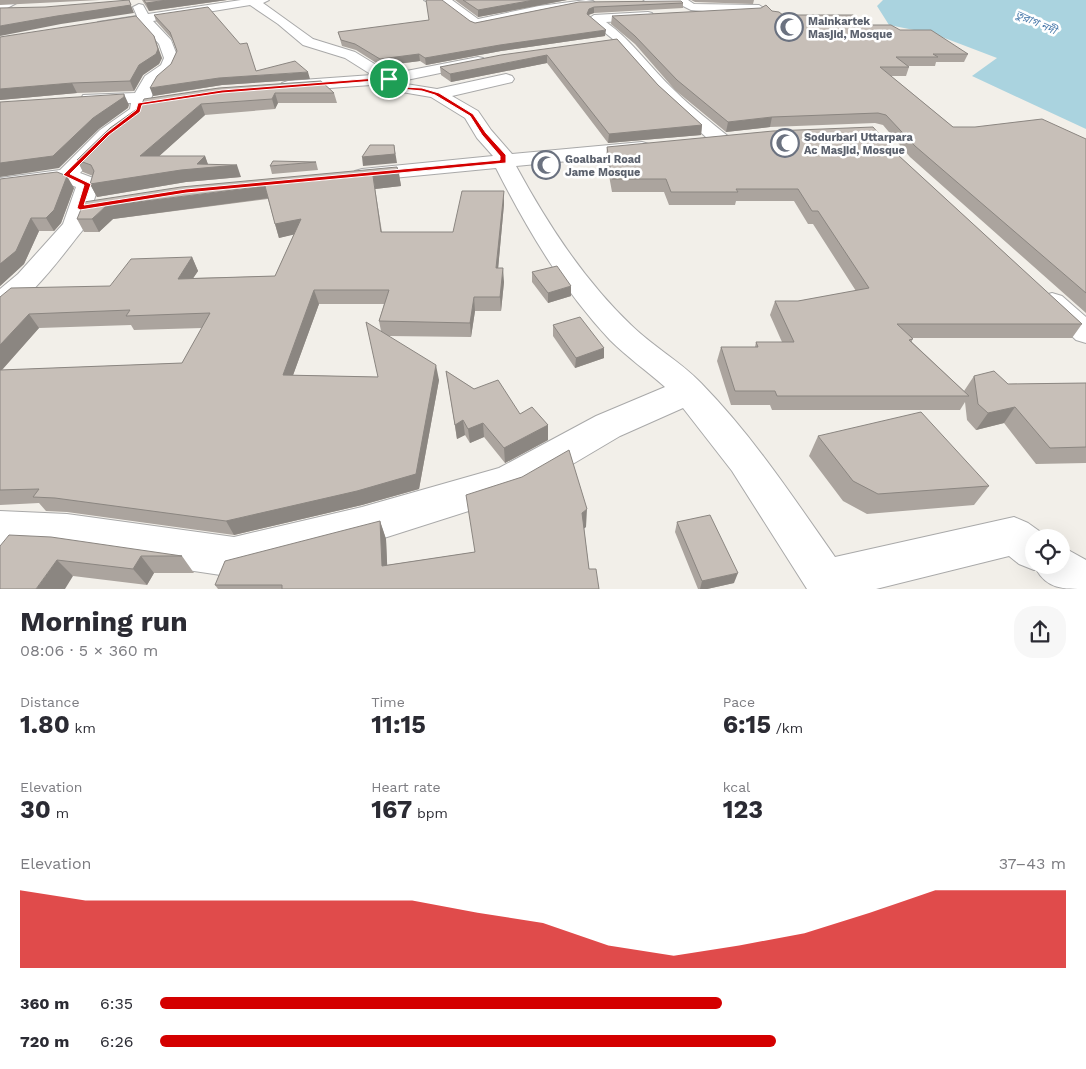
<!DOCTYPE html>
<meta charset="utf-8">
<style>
:root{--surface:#fff;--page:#f7f7f7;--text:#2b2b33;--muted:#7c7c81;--accent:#d40000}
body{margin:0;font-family:"Work Sans","Noto Sans Bengali",sans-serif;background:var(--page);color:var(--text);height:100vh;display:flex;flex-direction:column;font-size:19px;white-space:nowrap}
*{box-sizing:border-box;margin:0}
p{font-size:16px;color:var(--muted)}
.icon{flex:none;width:28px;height:28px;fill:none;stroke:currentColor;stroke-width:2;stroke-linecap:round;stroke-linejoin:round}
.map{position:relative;height:589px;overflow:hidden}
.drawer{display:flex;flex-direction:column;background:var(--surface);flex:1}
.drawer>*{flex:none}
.controls{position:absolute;left:1025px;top:529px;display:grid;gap:10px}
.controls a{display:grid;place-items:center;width:45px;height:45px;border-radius:50%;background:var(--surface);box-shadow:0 5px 20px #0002;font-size:25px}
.pin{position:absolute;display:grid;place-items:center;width:42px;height:42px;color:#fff;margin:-21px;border:2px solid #fff;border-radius:50%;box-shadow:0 1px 5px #0007}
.round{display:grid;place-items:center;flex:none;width:52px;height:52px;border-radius:20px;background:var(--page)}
.overview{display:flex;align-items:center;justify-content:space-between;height:85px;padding:0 20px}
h1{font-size:28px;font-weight:700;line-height:38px}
.figures{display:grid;grid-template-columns:repeat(3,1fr);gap:8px;height:85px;padding:5px 20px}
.figures div{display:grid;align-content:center}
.figures b{font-size:25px;font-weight:700}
.figures small{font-size:14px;font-weight:400}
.figures p{font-size:14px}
.chart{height:140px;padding:10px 20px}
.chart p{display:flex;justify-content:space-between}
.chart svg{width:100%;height:90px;margin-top:5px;fill:var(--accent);opacity:.7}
ul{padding:0 20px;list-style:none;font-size:16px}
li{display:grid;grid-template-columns:80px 60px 1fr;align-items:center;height:38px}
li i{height:12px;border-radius:6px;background:var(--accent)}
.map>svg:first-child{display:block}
.water{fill:#aad3df}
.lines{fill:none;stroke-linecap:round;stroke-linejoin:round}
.minor-casing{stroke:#a9a9a9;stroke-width:2}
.minor{fill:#fff;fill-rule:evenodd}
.wall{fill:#aba49e;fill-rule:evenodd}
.shaded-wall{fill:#8b8681}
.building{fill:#c7bfb8;stroke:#8b8681}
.route{fill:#d40000;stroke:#fff;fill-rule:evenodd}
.labels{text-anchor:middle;stroke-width:5;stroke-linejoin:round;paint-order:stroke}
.far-worship-label{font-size:11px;font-weight:bold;fill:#5b616d;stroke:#fff;text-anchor:start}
.far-water-label{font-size:11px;font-style:italic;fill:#4a7aab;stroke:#fff}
</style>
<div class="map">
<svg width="1086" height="589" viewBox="0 0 1086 589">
<rect width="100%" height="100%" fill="#f2efe9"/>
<!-- water -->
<path class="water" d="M883 0H1086V129L972 76 997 58 934 34 889 25 877 6Z"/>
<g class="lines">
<defs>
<path id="minor" d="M7 0H22L0 12V4Z
M241 0H269L263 3 313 39 355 52 391 74 478 57 483 58 485 61 483 64 402 81 406 84 437 89 506 74 512 76 514 79 512 82 452 96 478 111 491 130 512 154 642 142 649 144 652 148 649 152 642 154 516 166C547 223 583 279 631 325 652 346 680 361 701 383 752 435 793 497 835 557L1014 517 1028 523 1049 538H1034V565H1061V546L1086 560V589C1063 589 1047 589 1036 569L1034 570 1019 564 1009 556 876 589H807L732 471 683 408 620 436 522 494 362 545 234 577 67 552 0 549V511L67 514 234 537 362 507 499 468 596 416 665 387C647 371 627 357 610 340 563 290 527 229 496 168L362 181 355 179 352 175 355 171 362 169 493 156 477 138 465 118 431 97 396 91 385 84 288 91 282 89 280 86 282 83 288 81 372 75 345 58 303 45 278 24 250 5 153 21 171 40 178 58 172 70 158 82 144 115 114 138 80 173 96 179 99 184 86 226 82 231C63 254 28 305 0 312V289L18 274 63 224 76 187 64 182 0 190V178L60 170 100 130 130 109 131 103 89 104 83 103 81 99 83 95 135 93 145 76 161 65 164 58 159 44 141 23 102 29 98 28 96 25 98 22 137 16 133 7 139 4 143 5 148 14Z
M424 0H452L478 19 539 6 586 0 593 1 595 3 589 6 539 14 476 27 472 26 443 4 430 3Z
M645 0H688L694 4 759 5 765 9 759 13 738 14 691 10 681 5H643L641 3Z
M648 12 652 13 654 16 652 19 606 22C633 41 651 69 675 91 692 108 711 122 729 137L732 141 729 145 722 147 715 145 664 100 635 67 614 40 588 19 594 15Z
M1052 293 1062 296 1086 317V343L1076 340 1042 308 1038 302 1042 296Z"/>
</defs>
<!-- minor casing -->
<use href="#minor" class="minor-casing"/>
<!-- minor -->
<use href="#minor" class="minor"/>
</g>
<!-- wall -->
<path class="wall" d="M0 0H100L0 5Z
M142 0H227L149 11Z
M455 0H567L478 17Z
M691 0H754L753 4 695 2Z
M579 2 683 3V8L594 13 588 15 605 36 501 51 426 65 420 61 381 66 356 50 342 46 338 32 470 21 475 23Z
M772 11 783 15 867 25 900 30 968 54 964 62H936L935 66H907L909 67 906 76H891L953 127 1086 139V313L910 157 883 125 875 123 770 127 726 132 675 90 635 44 611 24 612 16Z
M154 15 256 71 310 79 222 85 153 96 171 64 177 51 172 39 156 21Z
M0 37 162 58 159 64 143 75 134 91 77 93 0 100Z
M617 39 658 85 702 125 701 135 608 143 547 63 451 82 441 75 440 67Z
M219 88 334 93 337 103H278L275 109 205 115 159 156H205L208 165 241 177 186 182 97 197 90 184 93 176 83 172 77 160Z
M607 147 898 155 1082 324 1072 338H912V342L964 391 974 376 1008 384 1086 383V463L1036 464 1004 423 976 430 967 420 965 402 960 410H772L770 405H731L717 361 721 347H755L756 342H782L770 315 775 301H798L856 291 813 224H808L794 201H736L735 205H669L664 192H612L606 159Z
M316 162 318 170 272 174 270 166Z
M399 174 401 186 375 189 382 232H453L504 204 498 268 504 282 501 311H475L471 337 388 336 439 380 419 489 362 505 234 535 67 512 46 511 39 503 0 505V297L110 286 192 257 198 271 193 278 275 276 294 234 279 238 268 199 113 219 99 232H84L77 219ZM319 304H384L379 321 381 331 378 377 293 375ZM131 325 134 330 202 328 182 363 2 370 39 328Z
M0 179 74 188 61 223 54 231H39L24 264 0 286Z
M532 272 571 296 548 303 532 282Z
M553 325 604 358 575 368 553 336Z
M446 371 474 389 520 414 548 425V440L505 463 484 437 470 443 465 435 457 439Z
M818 436 989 486 974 505 867 514 843 501 809 456Z
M380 521 386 539 387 565 475 552 586 527 584 528 589 569 599 589H218L215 585Z
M677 522 734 583 707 589H698L675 532Z
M0 546 182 556 194 573H154L147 585 73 576Z"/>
<!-- shaded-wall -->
<path class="shaded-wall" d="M129 0 134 13 61 24 0 36V26Z
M167 0H227L149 11 146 3Z
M534 0H567L478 17V10Z
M594 7V13L588 15 586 20 587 14 589 9Z
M606 30 605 36 501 51 426 65 425 58 500 45Z
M154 36 162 58 159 64 143 75 134 91 130 81Z
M419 54 420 61 381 66 380 59Z
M547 55V63L451 82 450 74Z
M308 72 310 79 222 85 153 96 150 88 219 78Z
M72 83 77 93 0 100V89Z
M275 93 278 103 275 109 272 99Z
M124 94 129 105 128 108 99 129 59 168 0 177V163L93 118Z
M201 104 205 115 146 168 140 156Z
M772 117 770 127 726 132 728 122Z
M702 125 701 135 608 143 609 134Z
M394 145 397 163 363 166 362 157Z
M205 156 209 167 237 165 241 177 186 182 97 197 90 184 197 164Z
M399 174 401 186 375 189 384 245 373 176Z
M67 176 74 188 61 223 54 231 46 218Z
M265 186 269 198 113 219 99 232 92 219 106 206Z
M504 191V204L497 281 496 268Z
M31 218 39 231 24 264 0 286V264Z
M301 219 305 232 279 238 275 224Z
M192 257 198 271 184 292 178 279Z
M503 268 504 282 501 311 500 297Z
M571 286V296L548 303V293Z
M314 290 319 304 288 389 283 375Z
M474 297 475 311 471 337 470 323Z
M29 314 39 328 0 372V345Z
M604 348V358L575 368 576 358Z
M436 365 439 380 419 489 362 505 234 535 226 521Z
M1015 407 1004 423 976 430 988 413Z
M463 420 465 435 457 439 455 425Z
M483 423 484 437 470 443 468 429Z
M548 425V440L505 463 504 448Z
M587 509 586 527 581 531 582 513Z
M380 521 386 539 388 583 382 566Z
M141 556 154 573 147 585 133 569Z
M57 560 73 576 65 589H36Z
M738 573 734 583 707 589H700L702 581Z"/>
<!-- building -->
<path class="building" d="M129 0 131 5 57 16 0 26V8L45 7Z
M144 0H167L146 3Z
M426 0H442L470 21 475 23 579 2 681 1 683 3 594 7 589 9 587 14 606 30 500 45 425 58 419 54 380 59 355 44 341 40 338 32 429 20Z
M463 0H534L478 10Z
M766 5 772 11 779 12 783 15H853L867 25H891L900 30H931L968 54H933L938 57H896L909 67H880L953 127H975L1042 119 1086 139V293L915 146 886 115 878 113 772 117 728 122 677 80 635 36 612 16 761 8Z
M208 7 240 44 247 43 256 71 295 61 308 72 219 78 150 88 157 76 171 64 177 51 170 32 154 15Z
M136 16 154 36 158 49 156 54 139 65 130 81 72 83 0 89V37Z
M617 39 658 85 702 125 609 134 547 55 450 74 440 67 501 55Z
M321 81 334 93H275L272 99 201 104 140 156H205L197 164 237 165 181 170 90 184 94 171 91 165 77 160 110 128 141 106 144 99 219 88Z
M124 94V97L93 118 53 156 0 163V102Z
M873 127 898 155 1082 324H897L913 339 909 340 969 396H777L775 391H735L721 347H758L756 342H794L775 301H798L869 288 818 211H812L798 189H736L738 192H671L666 179H612L607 147 773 131Z
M370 145H394L395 154 362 157Z
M273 161 316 162 270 166Z
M397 167 399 174 373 176 381 232H453L462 191H504L496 268H503L500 297H474L470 323 379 321 389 290H314L283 375 378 377 366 322 436 365 416 474 357 491 226 521 55 498 33 497 39 489 0 490V370L182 363 210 313 126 316 130 310 29 314 0 345V297L11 288 110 286 131 259 192 257 178 279 275 276 301 219 275 224 265 186 106 206 92 219H77L84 202 181 187Z
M57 172 67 176 54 210 46 218H31L16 251 0 264V179Z
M557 266 571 286 548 293 532 272Z
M580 317 604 348 576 358 553 325Z
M446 371 474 389 498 380 520 414 532 407 548 425 504 448 483 423 468 429 463 420 455 425Z
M994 371 1008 384 1086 383V447L1050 448 1015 407 988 413 978 404 974 376Z
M921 412 989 486 878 494 853 481 818 436Z
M569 450 587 509 582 513 589 569H596L599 589H282V585H215L225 561 380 521 382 566 475 552 466 495 522 477Z
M710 515 738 573 702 581 677 522Z
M9 535 51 537 182 556H141L133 569 57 560 36 589H0V546Z"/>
<!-- route -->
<path class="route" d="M389 77 404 87 422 88 439 93 473 114 486 133 506 155V163L186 193 80 210 77 208 84 185 63 175 106 133 136 110 138 103 222 90ZM388 80 401 89 422 91 435 95 470 116 482 135 500 156V160L186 189 84 205 91 184 70 174 109 135 140 112 142 105 222 93Z"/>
<!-- icons -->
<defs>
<symbol id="mosque-ring" viewBox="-11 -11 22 22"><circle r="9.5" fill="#fff" stroke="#6b7280" stroke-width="1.5"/><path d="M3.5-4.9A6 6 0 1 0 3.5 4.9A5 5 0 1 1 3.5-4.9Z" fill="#6b7280"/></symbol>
</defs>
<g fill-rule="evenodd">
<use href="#mosque-ring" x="773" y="11" width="32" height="32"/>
<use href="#mosque-ring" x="769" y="127" width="32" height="32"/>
<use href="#mosque-ring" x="530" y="149" width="32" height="32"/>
</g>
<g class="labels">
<!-- far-worship labels -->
<g class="far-worship-label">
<text x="808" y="25">Mainkartek<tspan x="808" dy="13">Masjid, Mosque</tspan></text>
<text x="804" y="141">Sodurbari Uttarpara<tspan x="804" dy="13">Ac Masjid, Mosque</tspan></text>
<text x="565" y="163">Goalbari Road<tspan x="565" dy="13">Jame Mosque</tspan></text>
</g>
<!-- far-water labels -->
<g class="far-water-label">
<text transform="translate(1036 22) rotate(24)" y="4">তুরাগ নদী</text>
</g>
</g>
</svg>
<div class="controls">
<a><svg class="icon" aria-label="locate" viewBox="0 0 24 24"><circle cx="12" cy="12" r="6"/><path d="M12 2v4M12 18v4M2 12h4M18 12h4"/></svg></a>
</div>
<div class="pin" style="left:389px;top:79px;background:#1e9e55"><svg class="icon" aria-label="arrive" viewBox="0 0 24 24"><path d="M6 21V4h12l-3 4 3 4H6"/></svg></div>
</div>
<section class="drawer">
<div class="overview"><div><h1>Morning run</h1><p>08:06 · 5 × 360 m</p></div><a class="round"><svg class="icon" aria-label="share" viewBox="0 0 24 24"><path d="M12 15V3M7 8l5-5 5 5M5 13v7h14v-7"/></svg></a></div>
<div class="figures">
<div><p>Distance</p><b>1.80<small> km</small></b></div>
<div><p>Time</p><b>11:15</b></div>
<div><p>Pace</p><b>6:15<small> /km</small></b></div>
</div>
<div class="figures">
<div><p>Elevation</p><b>30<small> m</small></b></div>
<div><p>Heart rate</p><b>167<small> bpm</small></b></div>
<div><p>kcal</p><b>123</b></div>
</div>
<div class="chart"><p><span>Elevation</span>37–43 m</p>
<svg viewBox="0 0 160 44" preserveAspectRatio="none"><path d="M0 44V6L10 11L20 11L30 11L40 11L50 11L60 11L70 17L80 22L90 33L100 38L110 33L120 27L130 17L140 6L150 6L160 6V44z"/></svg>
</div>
<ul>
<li><b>360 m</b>6:35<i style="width:62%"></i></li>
<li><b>720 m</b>6:26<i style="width:68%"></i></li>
</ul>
</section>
